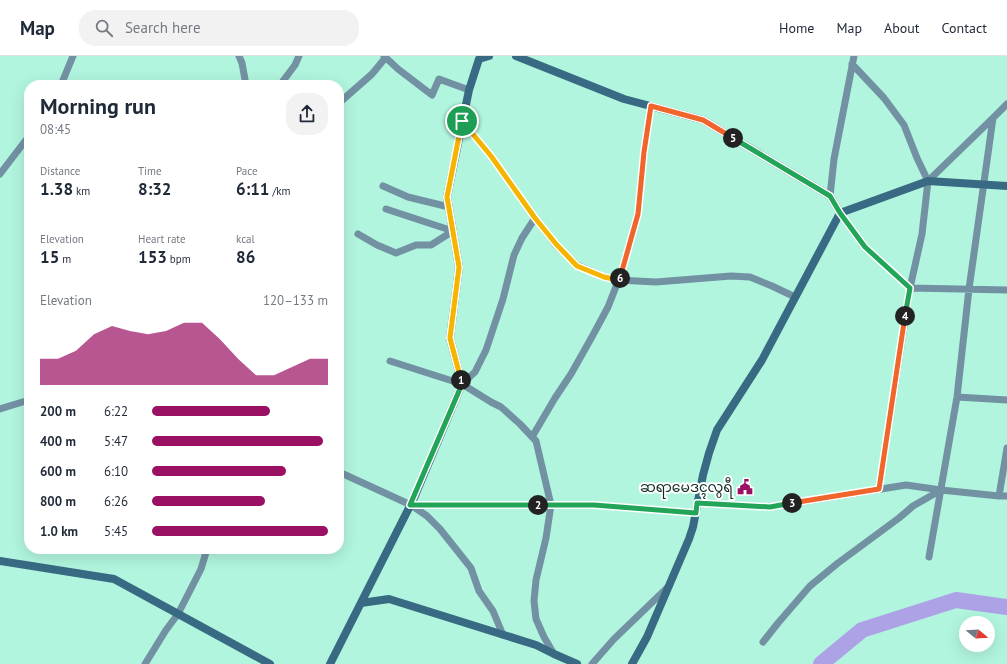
<!DOCTYPE html>
<meta charset="utf-8">
<style>
:root{--surface:#fff;--page:#f2f2f3;--text:#1f2937;--muted:#747a83;--line:#e0e1e3;--accent:#9a1062}
body{margin:0;font-family:"PT Sans","Noto Sans Myanmar",sans-serif;background:var(--page);color:var(--text);height:100vh;display:flex;flex-direction:column;font-size:15px;white-space:nowrap}
*{box-sizing:border-box;margin:0}
p{font-size:13px;color:var(--muted)}
.icon{flex:none;width:22px;height:22px;fill:none;stroke:currentColor;stroke-width:2;stroke-linecap:round;stroke-linejoin:round}
.map{position:relative;flex:1;overflow:hidden}
.side{position:absolute;left:24px;top:24px;width:320px;height:474px;display:flex;flex-direction:column;background:var(--surface);border-radius:16px;box-shadow:0 4px 16px #0002}
.side>*{flex:none}
.needle{width:26px;rotate:108deg}
.buttons{position:absolute;left:959px;top:560px;display:grid;gap:8px}
.buttons a{display:grid;place-items:center;width:36px;height:36px;border-radius:50%;background:var(--surface);box-shadow:0 4px 16px #0002;font-size:20px}
.pin{position:absolute;display:grid;place-items:center;width:34px;height:34px;color:#fff;margin:-17px;border:2px solid #fff;border-radius:50%;box-shadow:0 1px 4px #0007}
.km{position:absolute;width:20px;height:20px;margin:-10px;border-radius:50%;background:#222;color:#fff;font-size:11px;line-height:20px;text-align:center}
.round{display:grid;place-items:center;flex:none;width:42px;height:42px;border-radius:16px;background:var(--page)}
.summary{display:flex;align-items:center;justify-content:space-between;height:68px;padding:0 16px}
h1{font-size:22px;font-weight:700;line-height:30px}
.figures{display:grid;grid-template-columns:repeat(3,1fr);gap:6px;height:68px;padding:4px 16px}
.figures div{display:grid;align-content:center}
.figures b{font-size:17px;font-weight:700}
.figures small{font-size:11px;font-weight:400}
.figures p{font-size:11px}
.chart{height:112px;padding:8px 16px}
.chart p{display:flex;justify-content:space-between}
.chart svg{width:100%;height:72px;margin-top:4px;fill:var(--accent);opacity:.7}
ul{padding:0 16px;list-style:none;font-size:13px}
li{display:grid;grid-template-columns:64px 48px 1fr;align-items:center;height:30px}
li i{height:10px;border-radius:5px;background:var(--accent)}
header{display:flex;align-items:center;gap:24px;box-sizing:border-box;height:56px;padding:0 20px;background:var(--surface);border-bottom:1px solid var(--line)}
header strong{font-size:19px}
nav{display:flex;gap:22px;margin-inline-start:auto;font-size:14px}
.search{width:280px;height:36px;background:var(--page);display:flex;align-items:center;gap:10px;box-sizing:border-box;padding:0 14px;border-radius:16px;color:var(--muted);font-size:15px}
.map>svg:first-child{display:block}
.lines{fill:none;stroke-linecap:round;stroke-linejoin:round}
.river{stroke:#aea2e7;stroke-width:16}
.street{stroke:#7292a3;stroke-width:7}
.secondary{stroke:#386a83;stroke-width:8}
.split-1-casing{stroke:#fff;stroke-width:8}
.split-2-casing{stroke:#fff;stroke-width:8}
.split-3-casing{stroke:#fff;stroke-width:8}
.split-4-casing{stroke:#fff;stroke-width:8}
.split-5-casing{stroke:#fff;stroke-width:8}
.split-6-casing{stroke:#fff;stroke-width:8}
.split-7-casing{stroke:#fff;stroke-width:8}
.split-1{stroke:#f5b400;stroke-width:5}
.split-2{stroke:#22a559;stroke-width:5}
.split-3{stroke:#22a559;stroke-width:5}
.split-4{stroke:#f0652b;stroke-width:5}
.split-5{stroke:#22a559;stroke-width:5}
.split-6{stroke:#f0652b;stroke-width:5}
.split-7{stroke:#f5b400;stroke-width:5}
.labels{text-anchor:middle;stroke-width:4;stroke-linejoin:round;paint-order:stroke}
.poi-label{font-size:14px;fill:#112d25;stroke:#fff;text-anchor:end}
</style>
<header>
<strong>Map</strong>
<div class="search"><svg class="icon" aria-label="search" viewBox="0 0 24 24"><circle cx="10" cy="10" r="6"/><path d="M15 15l6 6"/></svg>Search here</div>
<nav><a>Home</a><a>Map</a><a>About</a><a>Contact</a></nav>
</header>
<div class="map">
<svg width="1007" height="608" viewBox="0 0 1007 608">
<rect width="100%" height="100%" fill="#b1f5de"/>
<g class="lines">
<!-- river -->
<path class="river" d="M821 608 862 574 956 544 1007 551"/>
<!-- street -->
<path class="street" d="M239 0 242 7 246 29
M384 0 398 13 432 39 439 23 469 34
M852 8 884 42 904 69 917 102 928 125 922 178 910 232 879 433
M61 29 73 0
M280 29 295 9 299 0
M339 47 372 18 386 1
M462 65 491 100 535 162 556 189 577 209 604 221 618 224 656 226 731 220 750 221 772 230 795 241
M0 118 29 80
M928 125 993 62
M383 130 408 141 449 151
M830 140 834 103 854 0
M386 153 453 175
M840 157 865 191 910 232 1007 234
M358 178 377 189 396 197 416 189H431L453 175
M390 305 462 328 491 346 501 351 520 368 536 385 551 449 546 482 536 524 534 545 536 563 544 581 554 598
M462 328 475 316 486 294 503 243 514 199 522 182 535 162
M957 341 1007 344
M0 353 29 344
M532 381 555 342 571 318 593 279 608 251 621 218 638 158 644 96 651 50
M339 416 411 449H594L696 457
M999 440H1007
M697 447 770 451 906 429 941 434 999 440 1007 392
M411 449 427 460 440 473 471 512 479 535 493 555 503 579
M929 501 957 341 969 233 993 62 1007 48
M763 586 778 567 810 530 838 507 899 462 913 450 941 434
M145 608 166 574 178 558 201 513 207 493
M592 608 614 583 669 530"/>
<!-- secondary -->
<path class="secondary" d="M516 0 624 43 703 64 830 140 840 157
M0 505 114 523 270 608
M361 547 389 543 536 589 554 598 577 608
M330 608 414 442 462 328 450 282 459 211 447 141 469 34 479 3 489 0
M632 608 647 581 689 483 693 471 703 419 709 397 717 374 762 304 840 157 928 125 1007 130"/>
</g>
<g class="lines">
<defs>
<path id="split-1" d="M461 324 450 282 459 211 447 141 462 65"/>
<path id="split-2" d="M461 324 462 328 410 449H538"/>
<path id="split-3" d="M538 449H594L696 457 697 447 770 451 792 447"/>
<path id="split-4" d="M792 447 879 433 905 260"/>
<path id="split-5" d="M733 82 830 140 840 157 865 191 910 232 905 260"/>
<path id="split-6" d="M620 222 638 158 644 96 651 50 703 64 733 82"/>
<path id="split-7" d="M462 65 491 100 535 162 556 188 577 210 604 221 618 224 620 222"/>
</defs>
<!-- split-1 casing -->
<use href="#split-1" class="split-1-casing"/>
<!-- split-2 casing -->
<use href="#split-2" class="split-2-casing"/>
<!-- split-3 casing -->
<use href="#split-3" class="split-3-casing"/>
<!-- split-4 casing -->
<use href="#split-4" class="split-4-casing"/>
<!-- split-5 casing -->
<use href="#split-5" class="split-5-casing"/>
<!-- split-6 casing -->
<use href="#split-6" class="split-6-casing"/>
<!-- split-7 casing -->
<use href="#split-7" class="split-7-casing"/>
<!-- split-1 -->
<use href="#split-1" class="split-1"/>
<!-- split-2 -->
<use href="#split-2" class="split-2"/>
<!-- split-3 -->
<use href="#split-3" class="split-3"/>
<!-- split-4 -->
<use href="#split-4" class="split-4"/>
<!-- split-5 -->
<use href="#split-5" class="split-5"/>
<!-- split-6 -->
<use href="#split-6" class="split-6"/>
<!-- split-7 -->
<use href="#split-7" class="split-7"/>
</g>
<!-- icons -->
<defs>
<symbol id="civic-bare" viewBox="-9 -9 18 18"><path d="M-.6-6.5H3V-4.5H.6V-3L4-1V1h2V6H-6V1h2V-1L-.6-3ZM-1.2 2.5V6h2.4V2.5Z" fill="#9a1062" stroke="#fff" stroke-width="2.5" paint-order="stroke"/></symbol>
</defs>
<g fill-rule="evenodd">
<use href="#civic-bare" x="734" y="420" width="22" height="22"/>
</g>
<g class="labels">
<!-- poi labels -->
<g class="poi-label">
<text x="733" y="436">ဆရာမေဒၚလွရီ</text>
</g>
</g>
</svg>
<div class="buttons">
<a><svg class="needle" viewBox="-14 -14 28 28"><path d="M0-13l5 13h-10z" fill="#e53935"/><path d="M0 13l5-13h-10z" fill="#747a83"/></svg></a>
</div>
<div class="pin" style="left:462px;top:65px;background:#1e9e55"><svg class="icon" aria-label="arrive" viewBox="0 0 24 24"><path d="M6 21V4h12l-3 4 3 4H6"/></svg></div>
<b class="km" style="left:461px;top:324px">1</b>
<b class="km" style="left:538px;top:449px">2</b>
<b class="km" style="left:792px;top:447px">3</b>
<b class="km" style="left:905px;top:260px">4</b>
<b class="km" style="left:733px;top:82px">5</b>
<b class="km" style="left:620px;top:222px">6</b>
<section class="side">
<div class="summary"><div><h1>Morning run</h1><p>08:45</p></div><a class="round"><svg class="icon" aria-label="share" viewBox="0 0 24 24"><path d="M12 15V3M7 8l5-5 5 5M5 13v7h14v-7"/></svg></a></div>
<div class="figures">
<div><p>Distance</p><b>1.38<small> km</small></b></div>
<div><p>Time</p><b>8:32</b></div>
<div><p>Pace</p><b>6:11<small> /km</small></b></div>
</div>
<div class="figures">
<div><p>Elevation</p><b>15<small> m</small></b></div>
<div><p>Heart rate</p><b>153<small> bpm</small></b></div>
<div><p>kcal</p><b>86</b></div>
</div>
<div class="chart"><p><span>Elevation</span>120–133 m</p>
<svg viewBox="0 0 160 44" preserveAspectRatio="none"><path d="M0 44V28L10 28L20 23L30 13L40 8L50 11L60 13L70 11L80 6L90 6L100 16L110 28L120 38L130 38L140 33L150 28L160 28V44z"/></svg>
</div>
<ul>
<li><b>200 m</b>6:22<i style="width:67%"></i></li>
<li><b>400 m</b>5:47<i style="width:97%"></i></li>
<li><b>600 m</b>6:10<i style="width:76%"></i></li>
<li><b>800 m</b>6:26<i style="width:64%"></i></li>
<li><b>1.0 km</b>5:45<i style="width:100%"></i></li>
</ul>
</section>
</div>
